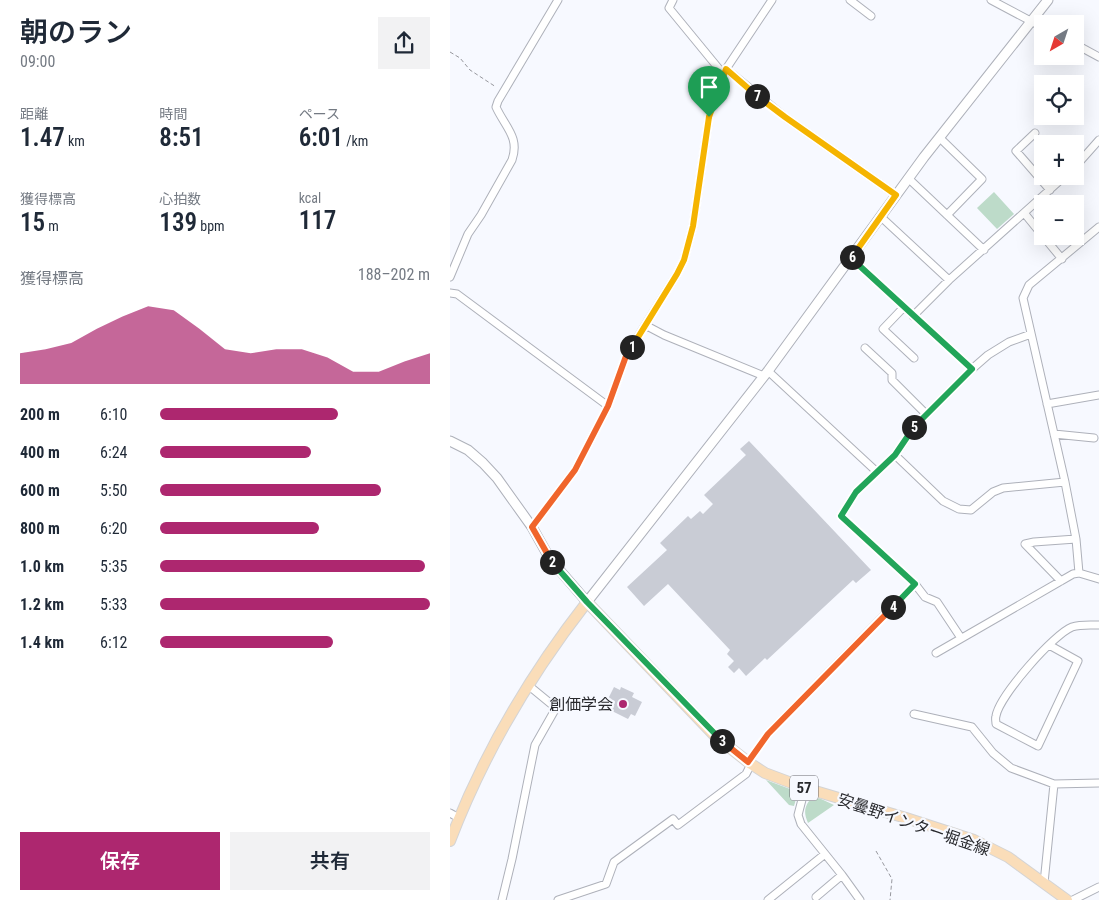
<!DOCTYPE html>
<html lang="ja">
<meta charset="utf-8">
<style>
:root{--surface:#fff;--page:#f2f2f3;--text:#1f2937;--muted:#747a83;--accent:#ad276f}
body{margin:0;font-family:"Roboto Condensed","Noto Sans JP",sans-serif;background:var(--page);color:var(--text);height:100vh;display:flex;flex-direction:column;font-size:19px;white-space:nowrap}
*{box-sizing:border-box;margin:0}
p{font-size:16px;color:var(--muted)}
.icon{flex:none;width:28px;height:28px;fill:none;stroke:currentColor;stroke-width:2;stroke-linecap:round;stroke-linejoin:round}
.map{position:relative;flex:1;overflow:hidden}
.side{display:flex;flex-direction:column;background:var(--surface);width:450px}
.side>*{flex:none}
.needle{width:32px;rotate:219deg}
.fabs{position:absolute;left:584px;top:15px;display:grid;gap:10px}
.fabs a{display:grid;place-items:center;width:50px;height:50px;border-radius:0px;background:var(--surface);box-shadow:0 5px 20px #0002;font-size:25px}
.pin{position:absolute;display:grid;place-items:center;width:42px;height:42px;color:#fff;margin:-51px -21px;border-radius:50% 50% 50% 0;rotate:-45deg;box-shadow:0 0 5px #0007}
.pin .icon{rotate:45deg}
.km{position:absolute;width:25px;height:25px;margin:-12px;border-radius:50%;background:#222;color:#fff;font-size:14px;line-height:25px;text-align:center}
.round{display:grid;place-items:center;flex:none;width:52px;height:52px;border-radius:0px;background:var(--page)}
.headline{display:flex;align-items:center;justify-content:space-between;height:85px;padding:0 20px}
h1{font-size:28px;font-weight:600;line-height:38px}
.metrics{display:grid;grid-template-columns:repeat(3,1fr);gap:8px;height:85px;padding:5px 20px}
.metrics div{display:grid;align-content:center}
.metrics b{font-size:25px;font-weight:600}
.metrics small{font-size:14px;font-weight:400}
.metrics p{font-size:14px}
.chart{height:140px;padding:10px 20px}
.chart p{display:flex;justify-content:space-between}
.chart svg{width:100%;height:90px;margin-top:5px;fill:var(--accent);opacity:.7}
.action{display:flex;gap:10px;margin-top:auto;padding:10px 20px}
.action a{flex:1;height:58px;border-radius:0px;background:var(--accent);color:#fff;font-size:20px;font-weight:600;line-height:58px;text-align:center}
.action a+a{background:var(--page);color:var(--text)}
ul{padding:0 20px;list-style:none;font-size:16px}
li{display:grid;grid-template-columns:80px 60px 1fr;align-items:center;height:38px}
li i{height:12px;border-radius:6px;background:var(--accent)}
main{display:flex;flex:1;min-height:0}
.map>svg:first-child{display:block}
.green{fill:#bddbc9}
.building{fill:#c9ccd5}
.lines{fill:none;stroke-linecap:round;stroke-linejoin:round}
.minor-casing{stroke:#aeb1ba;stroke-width:9}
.tertiary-casing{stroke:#aeb1ba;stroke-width:11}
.primary-casing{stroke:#d4d4d5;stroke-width:12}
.path{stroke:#97989e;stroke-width:1;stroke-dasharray:4 2.5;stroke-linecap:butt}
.minor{stroke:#fff;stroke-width:7}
.tertiary{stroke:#fff;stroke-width:9}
.primary{stroke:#faddb9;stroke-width:10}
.split-1-casing{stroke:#fff;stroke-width:10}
.split-2-casing{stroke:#fff;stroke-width:10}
.split-3-casing{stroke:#fff;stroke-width:10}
.split-4-casing{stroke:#fff;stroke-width:10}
.split-5-casing{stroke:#fff;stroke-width:10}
.split-6-casing{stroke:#fff;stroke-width:10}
.split-7-casing{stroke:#fff;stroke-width:10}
.split-8-casing{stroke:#fff;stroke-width:10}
.split-1{stroke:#f5b400;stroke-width:6}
.split-2{stroke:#f0652b;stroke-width:6}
.split-3{stroke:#22a559;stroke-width:6}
.split-4{stroke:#f0652b;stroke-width:6}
.split-5{stroke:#22a559;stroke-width:6}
.split-6{stroke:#22a559;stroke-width:6}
.split-7{stroke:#f5b400;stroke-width:6}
.split-8{stroke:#f5b400;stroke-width:6}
.poi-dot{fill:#ad276f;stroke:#f7f9ff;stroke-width:2}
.labels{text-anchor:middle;stroke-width:4.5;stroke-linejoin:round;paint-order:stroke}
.shield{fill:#f7f9ff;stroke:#66676c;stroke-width:1}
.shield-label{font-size:15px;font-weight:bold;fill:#28292d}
.poi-label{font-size:16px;fill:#28292d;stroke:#f7f9ff;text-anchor:end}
.street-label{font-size:16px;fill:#28292d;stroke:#f7f9ff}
</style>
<main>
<section class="side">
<div class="headline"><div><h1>朝のラン</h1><p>09:00</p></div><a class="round"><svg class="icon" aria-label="share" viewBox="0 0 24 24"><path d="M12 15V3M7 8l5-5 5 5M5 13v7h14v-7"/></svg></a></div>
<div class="metrics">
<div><p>距離</p><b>1.47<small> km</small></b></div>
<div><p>時間</p><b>8:51</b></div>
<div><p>ペース</p><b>6:01<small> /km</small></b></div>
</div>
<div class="metrics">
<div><p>獲得標高</p><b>15<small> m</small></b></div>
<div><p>心拍数</p><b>139<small> bpm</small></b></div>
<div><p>kcal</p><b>117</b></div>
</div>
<div class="chart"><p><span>獲得標高</span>188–202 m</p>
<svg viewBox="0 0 160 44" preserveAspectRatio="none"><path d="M0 44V29L10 27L20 24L30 17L40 11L50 6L60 8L70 17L80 27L90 29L100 27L110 27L120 31L130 38L140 38L150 33L160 29V44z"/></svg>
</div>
<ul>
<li><b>200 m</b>6:10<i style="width:66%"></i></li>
<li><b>400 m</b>6:24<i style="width:56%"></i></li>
<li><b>600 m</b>5:50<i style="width:82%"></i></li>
<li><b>800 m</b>6:20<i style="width:59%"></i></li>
<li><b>1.0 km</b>5:35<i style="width:98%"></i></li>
<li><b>1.2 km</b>5:33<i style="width:100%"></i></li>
<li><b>1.4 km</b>6:12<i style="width:64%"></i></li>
</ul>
<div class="action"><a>保存</a><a>共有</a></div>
</section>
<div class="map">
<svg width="649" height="900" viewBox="0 0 649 900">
<rect width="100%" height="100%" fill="#f7f9ff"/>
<!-- green -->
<path class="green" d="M544 192 564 214 547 229 527 208Z
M316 780 348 792 344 806 339 805Z
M369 798 384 805 358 823C354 814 354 808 359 801Z"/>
<!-- building -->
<path class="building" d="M299 441 421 570 406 583 403 580 317 660 315 658 296 676 289 668 284 673 278 667 284 661 277 654 280 650 218 584 194 606 177 587 217 550 210 543 238 516 241 519 250 511 253 514 263 504 254 495 296 455 290 449Z
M164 687 170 690 171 687 184 693 182 697 192 702 185 716 181 714 178 719 154 707Z"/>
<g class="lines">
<defs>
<path id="minor" d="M223 0 219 8 274 75
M400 0 421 16
M541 0 592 27
M625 44 649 57
M276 69 335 117 446 195
M585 133 566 151 600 190
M493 141 532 179 497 215
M625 167 649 140
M458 178 534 250
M575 214 592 235
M430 216 499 280
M649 227 579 285 573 298 615 482 626 539 629 573 649 579
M593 236 612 259
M401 258 522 369
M0 277 18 234 31 215 62 160C70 137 55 127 46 107L48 101 108 0
M0 293 7 294 158 406
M454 307 433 329 464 358
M463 316 499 280 615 176
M195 325 214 335 314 376
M415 348 442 373V380L476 414
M318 371 427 472
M597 404 649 395
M604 434 644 438
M445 455 493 501 509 509 521 510 543 492 553 488 615 482
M82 527 125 470 158 406 176 356 227 274 234 260 243 226 259 117 276 69 322 0
M611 581 575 544 584 542 626 539
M465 584 475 597 487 602 511 638
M599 645 628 661 588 746 546 724C546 721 545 719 546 716 549 696 604 634 622 627 631 624 640 625 649 625
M486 653 623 574 629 573
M464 714 522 727 543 753 561 768 604 784
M298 762 318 734 465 584 391 516 406 492 445 455 465 426 522 369 538 355 559 342 581 334
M355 788 348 815 351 824 392 875 410 900
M0 813 9 818
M594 883 604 784 649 783
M366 897 392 875
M52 900 62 859 85 745 106 708 78 685
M108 900 156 884 164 862 223 819 228 825 296 774 301 764
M318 900 375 854
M623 900 649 887"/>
<path id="tertiary" d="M0 441 18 450 33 463 47 478 82 527 100 559 137 602 318 371 474 157 598 0"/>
<path id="primary" d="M0 841C33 755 80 675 137 602L265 736 298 762 315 773 355 788 456 818 524 840 558 857 617 900"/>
</defs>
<!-- minor casing -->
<use href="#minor" class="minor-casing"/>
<!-- tertiary casing -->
<use href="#tertiary" class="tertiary-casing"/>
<!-- primary casing -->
<use href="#primary" class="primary-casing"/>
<!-- path -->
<path class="path" d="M0 52 10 58 20 70 46 87
M426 851 442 879 440 900"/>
<!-- minor -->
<use href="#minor" class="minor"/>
<!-- tertiary -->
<use href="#tertiary" class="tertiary"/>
<!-- primary -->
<use href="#primary" class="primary"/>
</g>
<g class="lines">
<defs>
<path id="split-1" d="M182 347 227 274 234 260 243 226 259 117"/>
<path id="split-2" d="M102 562 82 527 125 470 158 406 176 356 182 347"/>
<path id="split-3" d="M102 562 137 602 272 741"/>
<path id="split-4" d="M272 741 298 762 318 734 443 607"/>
<path id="split-5" d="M443 607 465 584 391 516 406 492 445 455 464 427"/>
<path id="split-6" d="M402 257 401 258 522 369 464 427"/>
<path id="split-7" d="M307 96 335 117 446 195 402 257"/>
<path id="split-8" d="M259 117 276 69 307 96"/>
</defs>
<!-- split-1 casing -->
<use href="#split-1" class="split-1-casing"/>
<!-- split-2 casing -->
<use href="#split-2" class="split-2-casing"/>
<!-- split-3 casing -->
<use href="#split-3" class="split-3-casing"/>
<!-- split-4 casing -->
<use href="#split-4" class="split-4-casing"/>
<!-- split-5 casing -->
<use href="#split-5" class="split-5-casing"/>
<!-- split-6 casing -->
<use href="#split-6" class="split-6-casing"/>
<!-- split-7 casing -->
<use href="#split-7" class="split-7-casing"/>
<!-- split-8 casing -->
<use href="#split-8" class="split-8-casing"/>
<!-- split-1 -->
<use href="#split-1" class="split-1"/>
<!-- split-2 -->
<use href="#split-2" class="split-2"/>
<!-- split-3 -->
<use href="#split-3" class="split-3"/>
<!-- split-4 -->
<use href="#split-4" class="split-4"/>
<!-- split-5 -->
<use href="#split-5" class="split-5"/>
<!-- split-6 -->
<use href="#split-6" class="split-6"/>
<!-- split-7 -->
<use href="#split-7" class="split-7"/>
<!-- split-8 -->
<use href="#split-8" class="split-8"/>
</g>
<!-- markers -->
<circle class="poi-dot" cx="173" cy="704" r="5"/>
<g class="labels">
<!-- shield labels -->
<rect class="shield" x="340" y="775.5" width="28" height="25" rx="4"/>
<g class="shield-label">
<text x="354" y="793">57</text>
</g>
<!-- poi labels -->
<g class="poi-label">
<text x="163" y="710">創価学会</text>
</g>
<!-- street labels -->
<g class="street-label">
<text transform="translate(464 824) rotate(19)" y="6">安曇野インター堀金線</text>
</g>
</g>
</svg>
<div class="fabs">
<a><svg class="needle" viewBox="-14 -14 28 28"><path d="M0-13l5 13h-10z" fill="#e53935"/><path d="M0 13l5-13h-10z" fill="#747a83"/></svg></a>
<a><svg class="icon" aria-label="locate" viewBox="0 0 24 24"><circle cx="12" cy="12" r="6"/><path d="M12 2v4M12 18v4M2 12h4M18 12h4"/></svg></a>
<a>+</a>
<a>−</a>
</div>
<div class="pin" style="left:259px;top:117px;background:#1e9e55"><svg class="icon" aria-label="arrive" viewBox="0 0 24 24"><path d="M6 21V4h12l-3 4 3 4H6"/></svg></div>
<b class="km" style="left:182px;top:347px">1</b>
<b class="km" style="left:102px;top:562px">2</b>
<b class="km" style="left:272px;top:741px">3</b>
<b class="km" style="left:443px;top:607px">4</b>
<b class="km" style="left:464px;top:427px">5</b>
<b class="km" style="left:402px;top:257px">6</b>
<b class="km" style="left:307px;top:96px">7</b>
</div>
</main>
